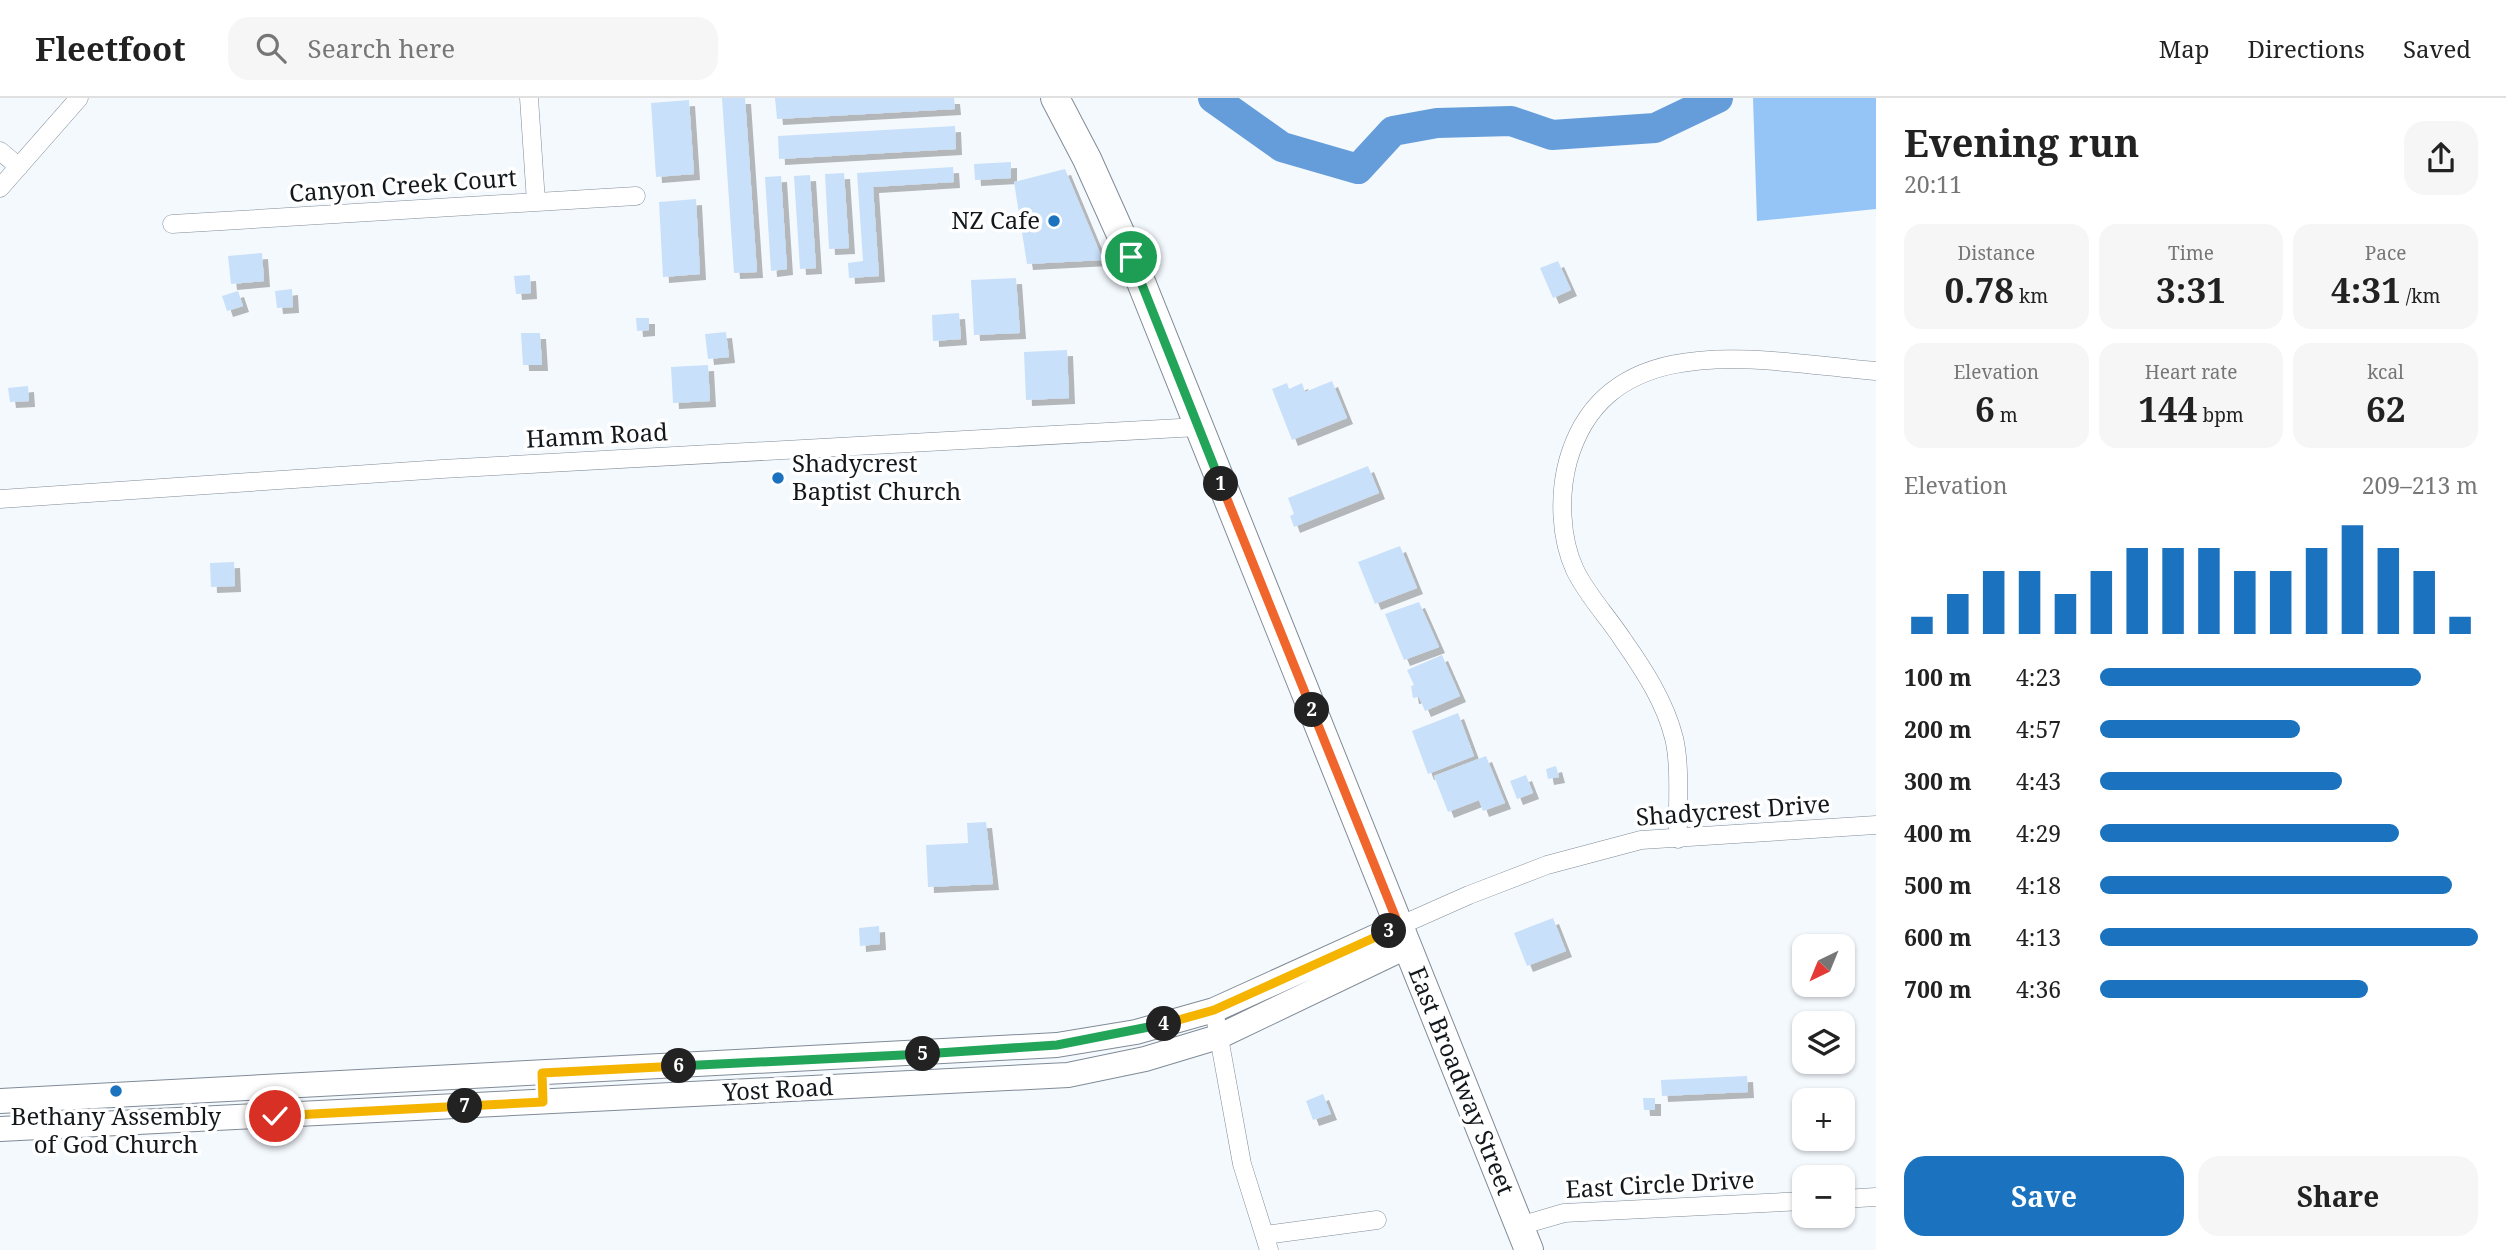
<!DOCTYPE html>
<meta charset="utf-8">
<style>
:root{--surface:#fff;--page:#f6f6f6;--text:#222;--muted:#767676;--line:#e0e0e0;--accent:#1b73c0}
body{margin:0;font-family:"Noto Serif",serif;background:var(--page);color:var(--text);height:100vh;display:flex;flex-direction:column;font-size:26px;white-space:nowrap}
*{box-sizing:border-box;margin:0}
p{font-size:23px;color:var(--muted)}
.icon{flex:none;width:38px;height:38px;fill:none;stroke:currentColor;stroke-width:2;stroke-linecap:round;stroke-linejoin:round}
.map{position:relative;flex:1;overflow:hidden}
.details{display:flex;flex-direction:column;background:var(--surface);width:630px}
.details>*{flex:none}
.needle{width:46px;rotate:223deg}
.fabs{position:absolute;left:1792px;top:836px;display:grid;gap:14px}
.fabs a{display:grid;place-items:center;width:63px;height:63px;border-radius:14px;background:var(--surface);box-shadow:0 2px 5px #0004;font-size:35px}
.pin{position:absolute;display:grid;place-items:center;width:60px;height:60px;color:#fff;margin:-30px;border:4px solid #fff;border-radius:50%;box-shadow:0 2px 7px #0007}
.km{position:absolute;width:35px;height:35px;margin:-18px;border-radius:50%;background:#222;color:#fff;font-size:19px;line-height:35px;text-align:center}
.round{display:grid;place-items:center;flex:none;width:74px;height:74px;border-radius:21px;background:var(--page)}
.overview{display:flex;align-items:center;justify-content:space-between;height:119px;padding:0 28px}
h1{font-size:38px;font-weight:700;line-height:52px}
.metrics{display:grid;grid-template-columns:repeat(3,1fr);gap:10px;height:119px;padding:7px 28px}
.metrics div{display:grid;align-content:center;border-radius:18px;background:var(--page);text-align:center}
.metrics b{font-size:35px;font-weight:700}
.metrics small{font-size:19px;font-weight:400}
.metrics p{font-size:19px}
.chart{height:196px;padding:14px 28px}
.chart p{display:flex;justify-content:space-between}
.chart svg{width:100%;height:126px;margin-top:7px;stroke:var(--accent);stroke-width:6}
.action{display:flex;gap:14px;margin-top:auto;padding:14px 28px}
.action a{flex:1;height:80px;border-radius:21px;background:var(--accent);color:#fff;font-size:28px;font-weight:700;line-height:80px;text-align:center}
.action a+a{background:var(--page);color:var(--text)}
ul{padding:0 28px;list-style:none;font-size:23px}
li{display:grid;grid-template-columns:112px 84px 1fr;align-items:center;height:52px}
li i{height:18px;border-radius:9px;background:var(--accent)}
header{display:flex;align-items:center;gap:42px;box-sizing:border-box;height:98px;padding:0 35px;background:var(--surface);border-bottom:2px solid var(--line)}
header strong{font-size:33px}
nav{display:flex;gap:38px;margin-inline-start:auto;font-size:24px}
.search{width:490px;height:63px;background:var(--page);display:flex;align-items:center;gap:18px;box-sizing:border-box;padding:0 24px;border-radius:21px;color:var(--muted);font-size:26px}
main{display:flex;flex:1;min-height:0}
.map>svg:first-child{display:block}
.forest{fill:#95c4f6}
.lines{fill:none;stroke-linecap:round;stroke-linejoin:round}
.river{stroke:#649dd9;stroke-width:30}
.building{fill:#c9e0fa;filter:url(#shadow)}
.minor-casing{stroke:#808b97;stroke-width:19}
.secondary-casing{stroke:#808b97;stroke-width:26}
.primary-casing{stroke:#808b97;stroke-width:30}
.minor{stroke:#fff;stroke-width:18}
.secondary{stroke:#fff;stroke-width:24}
.primary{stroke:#fff;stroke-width:28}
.split-1-casing{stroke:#fff;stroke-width:14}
.split-2-casing{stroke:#fff;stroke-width:14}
.split-3-casing{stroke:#fff;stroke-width:14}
.split-4-casing{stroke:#fff;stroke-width:14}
.split-5-casing{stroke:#fff;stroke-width:14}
.split-6-casing{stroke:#fff;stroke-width:14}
.split-7-casing{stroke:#fff;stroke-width:14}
.split-8-casing{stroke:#fff;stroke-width:14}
.split-1{stroke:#22a559;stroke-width:9}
.split-2{stroke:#f0652b;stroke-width:9}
.split-3{stroke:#f0652b;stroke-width:9}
.split-4{stroke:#f5b400;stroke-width:9}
.split-5{stroke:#22a559;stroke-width:9}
.split-6{stroke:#22a559;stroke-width:9}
.split-7{stroke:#f5b400;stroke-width:9}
.split-8{stroke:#f5b400;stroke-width:9}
.poi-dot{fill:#1b73c0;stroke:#fff;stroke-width:2.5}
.labels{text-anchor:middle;stroke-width:7;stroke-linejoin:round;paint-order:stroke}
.street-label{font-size:24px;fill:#13181c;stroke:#fff}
.poi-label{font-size:24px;fill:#13181c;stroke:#fff;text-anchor:end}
</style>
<header>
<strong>Fleetfoot</strong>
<div class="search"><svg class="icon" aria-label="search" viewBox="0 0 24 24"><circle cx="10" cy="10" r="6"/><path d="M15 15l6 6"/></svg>Search here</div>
<nav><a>Map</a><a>Directions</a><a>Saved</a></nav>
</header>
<main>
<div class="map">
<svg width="1876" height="1152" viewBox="0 0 1876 1152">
<defs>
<filter id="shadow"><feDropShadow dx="6" dy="6" stdDeviation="0" flood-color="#0004"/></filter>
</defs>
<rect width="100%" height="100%" fill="#f4f9fe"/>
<!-- forest -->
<path class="forest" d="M1753 0H1876V111L1757 123Z"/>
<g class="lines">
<!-- river -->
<path class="river" d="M1213 0 1282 49 1358 71 1393 33 1437 25 1511 23 1552 37 1655 30 1718 0"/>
</g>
<!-- building -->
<path class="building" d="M722 0H745L757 174 734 175Z
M775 0H954L955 11 777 21Z
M689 2 694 76 656 79 651 5Z
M955 28 956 51 779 61 778 38Z
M1011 64V80L975 82 974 66Z
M953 69 954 84 873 89 879 178 849 180 848 165 863 163 857 75Z
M1065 71 1103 162 1027 166 1014 84Z
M844 75 849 150 829 151 825 76Z
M810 77 816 170 800 171 794 78Z
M781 78 787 171 771 173 765 79Z
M696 101 700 176 663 179 659 104Z
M262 155 264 183 231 186 228 158Z
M1558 163 1571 192 1553 200 1540 170Z
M530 177 531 195 516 196 514 178Z
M1016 180 1020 235 974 237 971 182Z
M292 191 293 209 277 210 275 193Z
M238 193 243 208 227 213 222 198Z
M959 215 961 241 933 243 932 217Z
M636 220H649V232L637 233Z
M726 234 729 259 708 261 705 236Z
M521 235H540L542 267H523Z
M1067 252 1069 300 1026 302 1024 254Z
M708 267 710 303 673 305 671 269Z
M1332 283 1347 320 1292 342 1272 291 1287 285 1289 291 1302 285 1305 294Z
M28 288 29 303 10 304 8 290Z
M1368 368 1379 395 1294 429 1290 418 1294 416 1288 400Z
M1400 448 1417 490 1375 506 1358 464Z
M234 464 235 488 211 489 210 465Z
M1419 504 1439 549 1404 562 1385 516Z
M1442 557 1460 598 1425 613 1419 599 1413 600 1411 588 1414 587 1407 572Z
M1458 615 1474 658 1428 676 1412 633Z
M1486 658 1505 705 1483 713 1479 702 1448 714 1434 678Z
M1556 668 1559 679 1548 681 1546 671Z
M1526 677 1533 695 1517 701 1510 683Z
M986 724 993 786 928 789 926 747 968 745 967 725Z
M1553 820 1566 853 1527 868 1514 835Z
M879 828 880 846 860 848 859 830Z
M1747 978 1748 994 1662 998 1661 982Z
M1323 996 1331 1016 1313 1022 1306 1003Z
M1643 1000H1655V1012H1644Z"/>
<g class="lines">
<defs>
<path id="minor" d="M529 0 536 104
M0 53 19 69
M0 90 79 0
M172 126 636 98
M0 401 442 371 1198 329
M1678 741C1677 711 1681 669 1674 640 1665 604 1644 572 1623 542 1608 519 1587 497 1575 472 1560 440 1559 396 1568 363 1607 224 1769 265 1876 273
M1399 828 1469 797 1547 767 1641 742 1876 727
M1214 912 1242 1066 1269 1152
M1843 1101 1876 1099
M1519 1128 1564 1115 1804 1103
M1265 1137 1377 1122"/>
<path id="secondary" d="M0 1003 1057 947 1136 934 1214 912 1399 828
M0 1031 1068 977 1145 961 1218 939 1406 849"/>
<path id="primary" d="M1055 0 1087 61 1131 159 1529 1152"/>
</defs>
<!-- minor casing -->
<use href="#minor" class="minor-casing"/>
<!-- secondary casing -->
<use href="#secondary" class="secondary-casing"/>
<!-- primary casing -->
<use href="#primary" class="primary-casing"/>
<!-- minor -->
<use href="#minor" class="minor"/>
<!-- secondary -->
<use href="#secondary" class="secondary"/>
<!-- primary -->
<use href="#primary" class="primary"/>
</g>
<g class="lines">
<defs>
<path id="split-1" d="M1131 159 1221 386"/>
<path id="split-2" d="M1221 386 1312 612"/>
<path id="split-3" d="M1312 612 1399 828 1389 833"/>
<path id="split-4" d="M1164 926 1214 912 1389 833"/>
<path id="split-5" d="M923 956 1057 947 1164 926"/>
<path id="split-6" d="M679 968 923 956"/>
<path id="split-7" d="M465 1008 543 1004 542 975 679 968"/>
<path id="split-8" d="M275 1018 465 1008"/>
</defs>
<!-- split-1 casing -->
<use href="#split-1" class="split-1-casing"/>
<!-- split-2 casing -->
<use href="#split-2" class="split-2-casing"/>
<!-- split-3 casing -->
<use href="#split-3" class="split-3-casing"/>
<!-- split-4 casing -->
<use href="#split-4" class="split-4-casing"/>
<!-- split-5 casing -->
<use href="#split-5" class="split-5-casing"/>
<!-- split-6 casing -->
<use href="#split-6" class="split-6-casing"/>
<!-- split-7 casing -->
<use href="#split-7" class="split-7-casing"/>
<!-- split-8 casing -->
<use href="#split-8" class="split-8-casing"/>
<!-- split-1 -->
<use href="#split-1" class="split-1"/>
<!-- split-2 -->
<use href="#split-2" class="split-2"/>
<!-- split-3 -->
<use href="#split-3" class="split-3"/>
<!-- split-4 -->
<use href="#split-4" class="split-4"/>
<!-- split-5 -->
<use href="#split-5" class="split-5"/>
<!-- split-6 -->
<use href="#split-6" class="split-6"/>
<!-- split-7 -->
<use href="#split-7" class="split-7"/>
<!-- split-8 -->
<use href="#split-8" class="split-8"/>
</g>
<!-- markers -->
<g class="poi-dot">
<circle cx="1054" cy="123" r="7"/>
<circle cx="778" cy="380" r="7"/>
<circle cx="116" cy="993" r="7"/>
</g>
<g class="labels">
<!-- street labels -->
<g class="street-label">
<text transform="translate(403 88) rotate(-4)" y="8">Canyon Creek Court</text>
<text transform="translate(597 338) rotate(-3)" y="8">Hamm Road</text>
<text transform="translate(1733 713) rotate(-4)" y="8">Shadycrest Drive</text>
<text transform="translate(1461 983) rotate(68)" y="8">East Broadway Street</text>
<text transform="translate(778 992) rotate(-3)" y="8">Yost Road</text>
<text transform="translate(1660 1087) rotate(-3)" y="8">East Circle Drive</text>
</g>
<!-- poi labels -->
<g class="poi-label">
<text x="1040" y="131">NZ Cafe</text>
<text x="792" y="374" text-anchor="start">Shadycrest<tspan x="792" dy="28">Baptist Church</tspan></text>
<text x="116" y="1027" text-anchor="middle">Bethany Assembly<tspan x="116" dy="28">of God Church</tspan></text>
</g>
</g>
</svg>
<div class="fabs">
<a><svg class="needle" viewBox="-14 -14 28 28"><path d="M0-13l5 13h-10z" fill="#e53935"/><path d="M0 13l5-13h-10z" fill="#767676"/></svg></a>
<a><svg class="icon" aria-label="layers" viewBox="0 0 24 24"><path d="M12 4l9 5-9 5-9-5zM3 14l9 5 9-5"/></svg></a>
<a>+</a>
<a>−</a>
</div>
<div class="pin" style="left:1131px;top:159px;background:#1e9e55"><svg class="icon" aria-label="arrive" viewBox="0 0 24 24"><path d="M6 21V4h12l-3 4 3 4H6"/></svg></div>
<div class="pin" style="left:275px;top:1018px;background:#d93025"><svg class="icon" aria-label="check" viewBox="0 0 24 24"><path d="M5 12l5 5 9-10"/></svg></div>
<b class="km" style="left:1221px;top:386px">1</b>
<b class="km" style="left:1312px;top:612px">2</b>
<b class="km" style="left:1389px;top:833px">3</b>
<b class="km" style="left:1164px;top:926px">4</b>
<b class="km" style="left:923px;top:956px">5</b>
<b class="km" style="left:679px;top:968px">6</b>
<b class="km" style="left:465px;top:1008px">7</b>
</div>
<section class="details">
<div class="overview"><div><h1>Evening run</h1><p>20:11</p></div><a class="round"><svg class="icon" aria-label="share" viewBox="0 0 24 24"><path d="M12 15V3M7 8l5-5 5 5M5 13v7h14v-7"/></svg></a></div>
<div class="metrics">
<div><p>Distance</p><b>0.78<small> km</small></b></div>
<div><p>Time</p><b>3:31</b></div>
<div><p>Pace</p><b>4:31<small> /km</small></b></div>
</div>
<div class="metrics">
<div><p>Elevation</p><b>6<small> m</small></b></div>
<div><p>Heart rate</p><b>144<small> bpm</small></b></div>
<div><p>kcal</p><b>62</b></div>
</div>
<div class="chart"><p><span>Elevation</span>209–213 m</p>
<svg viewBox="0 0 160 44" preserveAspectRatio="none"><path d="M5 44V38M15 44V30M25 44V22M35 44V22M45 44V30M55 44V22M65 44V14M75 44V14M85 44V14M95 44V22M105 44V22M115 44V14M125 44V6M135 44V14M145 44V22M155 44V38"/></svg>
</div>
<ul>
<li><b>100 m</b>4:23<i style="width:85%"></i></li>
<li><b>200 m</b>4:57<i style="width:53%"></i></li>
<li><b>300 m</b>4:43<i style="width:64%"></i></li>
<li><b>400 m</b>4:29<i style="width:79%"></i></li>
<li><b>500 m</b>4:18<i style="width:93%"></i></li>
<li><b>600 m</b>4:13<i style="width:100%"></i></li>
<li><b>700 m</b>4:36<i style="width:71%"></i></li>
</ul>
<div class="action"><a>Save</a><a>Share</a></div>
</section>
</main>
